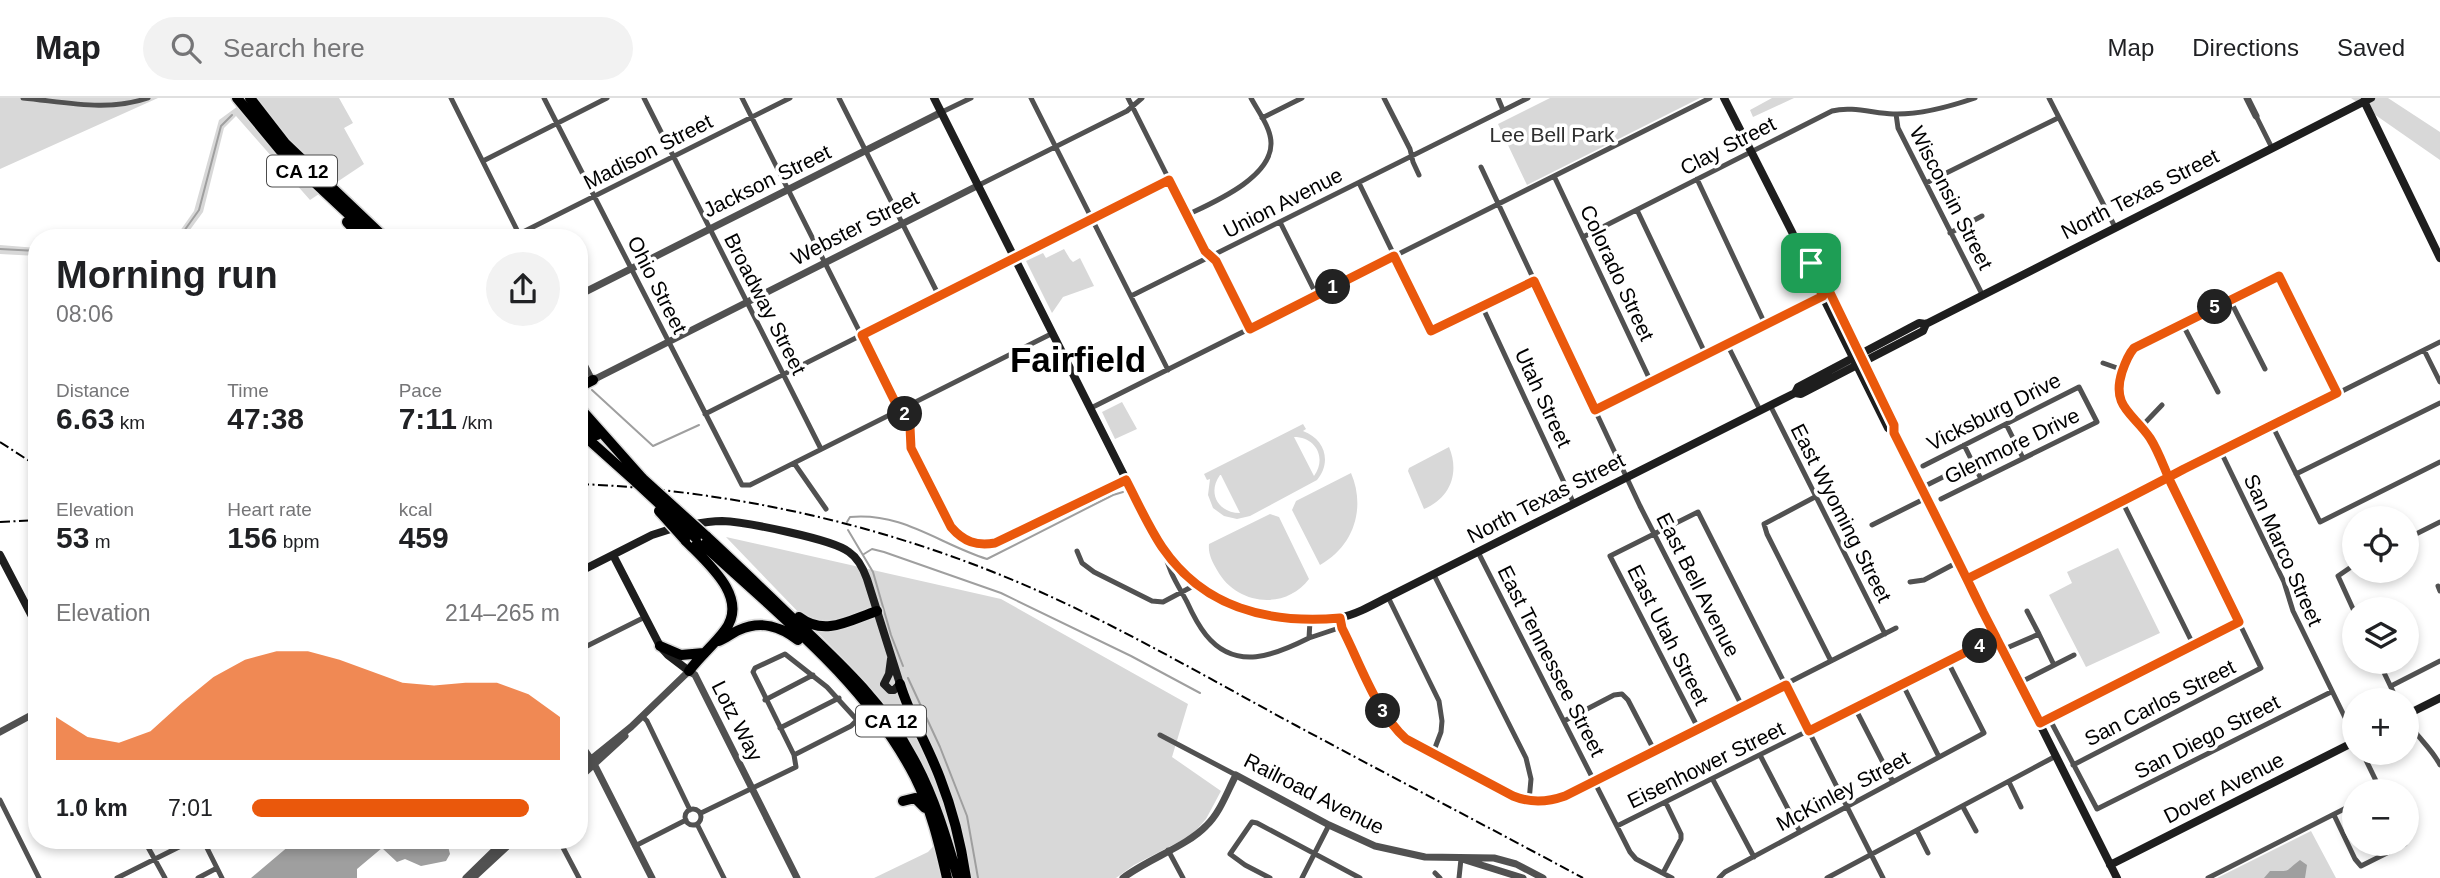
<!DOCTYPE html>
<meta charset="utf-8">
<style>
:root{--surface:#fff;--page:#f2f2f2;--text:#202124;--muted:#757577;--line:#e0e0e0;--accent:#ea580c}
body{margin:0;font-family:Arial,sans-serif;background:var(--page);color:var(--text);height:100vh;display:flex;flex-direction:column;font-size:26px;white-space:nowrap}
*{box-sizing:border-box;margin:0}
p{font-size:23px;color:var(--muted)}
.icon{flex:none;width:38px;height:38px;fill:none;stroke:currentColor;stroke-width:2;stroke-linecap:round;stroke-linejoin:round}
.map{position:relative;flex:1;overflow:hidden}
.panel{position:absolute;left:28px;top:131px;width:560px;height:620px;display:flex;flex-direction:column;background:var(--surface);border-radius:28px;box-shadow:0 4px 10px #0003}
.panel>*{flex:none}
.tools{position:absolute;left:2342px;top:408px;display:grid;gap:14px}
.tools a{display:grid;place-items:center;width:77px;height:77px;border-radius:50%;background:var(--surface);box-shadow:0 4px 10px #0003;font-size:35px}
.pin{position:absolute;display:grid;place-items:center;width:60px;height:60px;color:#fff;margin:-30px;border-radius:14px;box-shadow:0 4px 10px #0006}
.km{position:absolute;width:35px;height:35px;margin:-18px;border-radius:50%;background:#222;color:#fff;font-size:19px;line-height:35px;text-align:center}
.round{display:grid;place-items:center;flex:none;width:74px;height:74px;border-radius:37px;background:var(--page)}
.summary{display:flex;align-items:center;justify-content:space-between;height:119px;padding:0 28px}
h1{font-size:38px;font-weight:800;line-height:52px}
.metrics{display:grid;grid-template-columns:repeat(3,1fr);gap:10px;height:119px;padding:7px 28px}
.metrics div{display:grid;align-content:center}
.metrics b{font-size:30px;font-weight:800}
.metrics small{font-size:19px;font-weight:400}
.metrics p{font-size:19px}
.chart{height:196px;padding:14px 28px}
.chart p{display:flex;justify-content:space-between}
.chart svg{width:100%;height:126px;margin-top:7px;fill:var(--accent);opacity:.7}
ul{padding:0 28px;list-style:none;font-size:23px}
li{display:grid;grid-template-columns:112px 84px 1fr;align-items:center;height:52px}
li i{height:18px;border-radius:9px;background:var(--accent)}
header{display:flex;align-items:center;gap:42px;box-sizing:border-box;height:98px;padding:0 35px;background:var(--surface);border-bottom:2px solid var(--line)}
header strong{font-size:33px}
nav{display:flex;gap:38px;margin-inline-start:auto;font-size:24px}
.search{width:490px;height:63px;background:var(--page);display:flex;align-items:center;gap:18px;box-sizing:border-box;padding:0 24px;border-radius:38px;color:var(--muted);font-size:26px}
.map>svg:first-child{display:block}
.green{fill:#d8d8d8;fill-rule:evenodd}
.water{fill:#9f9f9f}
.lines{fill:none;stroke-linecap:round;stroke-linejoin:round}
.stream{stroke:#9f9f9f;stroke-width:2}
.trunk-casing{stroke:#dbdbdb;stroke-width:13}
.minor{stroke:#515151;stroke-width:5}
.tertiary{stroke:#515151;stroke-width:7}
.secondary{stroke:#1e1e1e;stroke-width:8}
.trunk{stroke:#000;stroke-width:10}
.rail{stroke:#000;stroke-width:2;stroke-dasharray:10 3.5 2 3.5;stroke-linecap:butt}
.trunk-bridge-casing{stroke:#dbdbdb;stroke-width:13;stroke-linecap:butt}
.trunk-bridge{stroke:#000;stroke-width:10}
.route-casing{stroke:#fff;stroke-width:14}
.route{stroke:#ea580c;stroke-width:9}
.labels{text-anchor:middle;stroke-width:7;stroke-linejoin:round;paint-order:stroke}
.shield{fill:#fff;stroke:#4c4c4c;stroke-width:2}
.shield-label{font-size:19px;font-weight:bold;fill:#000}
.park-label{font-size:21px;fill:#2f2f2f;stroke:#fff}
.street-label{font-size:21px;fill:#000;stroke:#fff}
.town-label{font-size:35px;font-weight:bold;fill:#000;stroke:#fff}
</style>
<header>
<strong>Map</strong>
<div class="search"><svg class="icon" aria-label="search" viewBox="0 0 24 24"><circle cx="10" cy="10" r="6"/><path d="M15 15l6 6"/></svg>Search here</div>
<nav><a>Map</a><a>Directions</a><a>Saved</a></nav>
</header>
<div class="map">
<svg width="2440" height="780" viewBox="0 0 2440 780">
<rect width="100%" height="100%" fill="#fff"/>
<!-- green -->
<path class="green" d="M0 0H158L0 71Z
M249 0H339L353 25 344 30 364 66 310 102 236 18 224 30 203 114 184 140H175L194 113 219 22Z
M1550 0H1700L1527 87 1498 26Z
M1772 0H1794L1753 19 1750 12Z
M2351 0H2388L2440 34V62Z
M0 147 37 150V158L0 156Z
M1064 151 1070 161 1073 164 1080 160 1094 188 1063 199 1052 215 1026 163 1043 155 1046 160Z
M1122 304 1137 331 1115 341 1102 314Z
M1303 326 1306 331 1303 333C1325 341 1332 364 1317 382L1250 418 1237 421 1224 418 1213 410 1208 397 1210 381 1207 382 1204 376ZM1294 339C1316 339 1327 360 1314 378ZM1220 377H1221L1240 415C1218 415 1207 395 1220 377Z
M1449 349C1460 375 1450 400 1424 411L1408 373 1409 370Z
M1351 375C1366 410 1354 448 1320 467L1292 412 1296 403Z
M1270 416 1279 419 1309 481C1285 513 1236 507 1217 472 1212 463 1208 456 1209 446Z
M726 439 1001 501 1188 606 1172 659 1221 693 1206 721 1192 737 1134 767 1116 780H874L928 754 946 735 856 574Z
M2118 450 2160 535 2086 569 2049 497 2072 485 2067 474Z
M2311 733 2336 780H2217Z"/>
<!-- water -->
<path class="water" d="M296 742H422L448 748 450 756 446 763 421 768 405 761 397 764 382 750 357 771V780H251Z
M2300 762 2307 767 2305 780H2264L2270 773C2292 773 2283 775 2300 762Z"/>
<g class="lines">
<!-- stream -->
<path class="stream" d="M179 140 199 112 221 28 232 17
M0 151 37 153
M592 292 653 348 699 327
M847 424 850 419C903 414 939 446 987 461L1113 397 1123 394
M848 432 873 474 891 537 903 568
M864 456 872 451 884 454 1001 495 1131 558 1200 595
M908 580 940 649 967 718 978 780"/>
<defs>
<path id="trunk" d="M237 0 280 52 374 140
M250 0 285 45 385 140
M347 124 362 140
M579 289 593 282
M579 309 643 381
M579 321 597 337
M579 333 637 385
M706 438C732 462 758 487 784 512 832 558 881 600 913 660 934 698 946 739 958 780
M696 440C774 513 865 582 915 679 931 711 939 745 947 780
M685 442C706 464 750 499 725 532 714 547 700 558 689 573
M799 519C825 539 850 522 877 513
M719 543C726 540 732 535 739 532 761 522 780 528 798 542
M660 548 681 557 704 555
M900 586C910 619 928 648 940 680 953 713 961 746 966 780
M903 703 915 700 925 710"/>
</defs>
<!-- trunk casing -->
<use href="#trunk" class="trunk-casing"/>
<!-- minor -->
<path class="minor" d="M23 0C65 4 108 14 148 0
M451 0 521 140
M544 0 742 387H750L1053 235
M644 0 821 351
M742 0 899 312
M839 0 939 198
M1031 0 1168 272
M1128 0 1205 153 1216 163 1250 231
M1384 0 1410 51 1413 64 1419 77
M1498 0 1503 12
M2049 0 2115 129
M942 14 971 0
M1896 16 1898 30 1982 196
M2256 18 2272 50
M1262 20 1302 0
M483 63 607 0
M1481 69 1640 408 1742 608
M1554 78 1651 284
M1697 81 1765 226
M1359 85 1431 233 1534 183
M1926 85 2058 20
M979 87 1127 13 1142 0
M1637 112 1706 257
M1187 117C1212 105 1272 80 1271 45 1271 30 1258 13 1251 0
M1280 124 1317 198
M1950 135 1982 118
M519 136 790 0
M1583 139 1832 13C1851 8 1873 15 1893 16 1921 17 1949 9 1975 0
M1131 198 1528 0
M2230 202 2265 271
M1482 208 1574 406
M2182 225 2218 294
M1727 246 1760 312
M2424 252 2440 284
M579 254 593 282
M2103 265 2123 272
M1770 307 1885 536
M1091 310 1710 0
M903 311 910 329 911 350 951 429C964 444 976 448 995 445L1126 382
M1595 312 1824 197
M705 316 1169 82
M2006 326 2023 360
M2141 329 2162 307
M2273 329 2320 424 2440 364
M1964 347 1981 381
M2221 354 2284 484 2293 513 2354 638
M794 365 826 411
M1923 368 2079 289 2097 324 1941 401
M2296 376 2440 305
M1921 390 1973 364
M1815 399 1764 426 1767 436 1831 563
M2122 403 2194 548
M1872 427 1926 400
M2406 441 2440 424
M1077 453 1082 465 1094 474 1152 503 1163 504 1197 486
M1165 454C1168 473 1178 487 1187 504 1192 515 1198 527 1206 537 1236 574 1275 557 1309 540L1310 523
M1478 454 1630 754 1636 761 1672 780
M37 462 34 466 37 474
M2354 467 2338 478 2354 513
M1434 477 1526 660 1531 681 1529 703
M1967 481 2440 244
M1910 484 1924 482 1958 464
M2438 488 2440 493
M1388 499 1439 603 1442 623 1441 634 1433 655
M2027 513 2039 536
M1340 520 1342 529C1359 565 1377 615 1406 641L1513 698C1530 705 1548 704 1565 698L1896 530
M1309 540 1342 529
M579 552 645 519
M2002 552 2039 536 2054 567
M2379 564 2397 602
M2019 585 2074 557
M1903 587 1939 659
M2391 588 2440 563
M765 602 813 577
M1855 610 1893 684
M642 618 647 623 690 712
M2049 620 2097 711 2331 594
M2406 620C2415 638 2431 649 2440 667
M1564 623 1614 597 1622 596 1628 602 1654 652
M2040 625 2239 524
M780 630 839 600
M1698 630 1610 458 1698 414 1883 780
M1160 637 1236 677
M579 642 591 660
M2362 654 2381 693
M1760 657 1800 734
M2073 667 2261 570 2156 352C2138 319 2108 312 2124 270 2127 260 2130 253 2139 247L2279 178 2337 295
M1713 682 1754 759
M2009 684 2021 709
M0 702 39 780
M1963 709 1976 733
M685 719a8 8 0 1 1 16 0a8 8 0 1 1-16 0Z
M701 715 796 669 794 657 753 574 755 570 785 556 827 589 857 622 851 628 794 657
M2334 717 2355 761 2361 768 2405 746
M697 726 724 780
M1617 728 1996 539
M1917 733 1928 755
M144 742 165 780
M203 742 222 780
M559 742 579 780
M635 748 686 722
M1168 752 1183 780
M1435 775 1440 780
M1663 775 1681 741V736L1666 705
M117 780 193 742
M198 780 217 770
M1270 780 1245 767 1230 756 1252 724 1257 725 1360 780
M1302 780 1329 727
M1459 780 1461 761
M1719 780 1725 774 1984 635 1948 564
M1827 780 2056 658
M2208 780 2354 706"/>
<!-- tertiary -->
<path class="tertiary" d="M2247 0 2256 18
M579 197 942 14
M593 282 979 87
M0 634 37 614
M591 660 652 780
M579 671 631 629 689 573 695 577 797 780
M579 680 625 638
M1462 761 1523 780
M466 780 505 742
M473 780 514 742
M1123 780C1148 761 1187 748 1206 728 1220 715 1227 694 1236 677L1329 727 1375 748 1425 759 1494 760 1516 766 1543 780"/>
<!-- secondary -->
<path class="secondary" d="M934 0 1139 407C1147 423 1154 440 1166 454 1207 505 1272 533 1338 520 1355 517 1373 507 1388 499L1795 295 1798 289 1919 225 1926 226 2371 0
M1724 0 1793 136 1811 165 1818 170 1894 327V335
M2364 3 2440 160
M1811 165 1810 173 1888 330 1894 335 2117 780
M1795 295 1801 296 1923 233 1926 226
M690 427C700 425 711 423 722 423 745 424 833 441 849 454 858 460 863 470 867 481L900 586 894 592H890L884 586 889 576 891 561
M0 457 37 528
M613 457 660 548 668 557 689 573
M579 474 652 437 677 429
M2406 617 2440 600
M2110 767 2354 644"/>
<!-- trunk -->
<use href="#trunk" class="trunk"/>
<!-- rail -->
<path class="rail" d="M0 344 37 368
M31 386 37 388
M579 386C730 392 881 426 1020 485 1116 526 1206 579 1297 628 1392 679 1488 729 1583 780
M0 424 37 422"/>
<defs>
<path id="trunk-bridge" d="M643 381 706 438
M637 385 696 440
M659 413 685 442"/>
</defs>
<!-- trunk-bridge casing -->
<use href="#trunk-bridge" class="trunk-bridge-casing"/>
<!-- trunk-bridge -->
<use href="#trunk-bridge" class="trunk-bridge"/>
</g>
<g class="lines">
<defs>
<path id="route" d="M1811 165 1810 173 1823 198 1595 312 1534 183 1431 233 1394 158 1250 231 1216 163 1205 153 1169 82 862 237 899 312 903 310 910 329 911 350 951 429C964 444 976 448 995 445L1126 382C1138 405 1148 428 1162 449 1204 511 1269 526 1340 520L1342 530C1360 565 1376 614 1406 641L1513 698C1530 705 1548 704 1565 698L1786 587 1809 633 1996 539C1986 520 1976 501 1967 481 2039 445 2113 409 2184 371L2337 295 2279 178 2134 250C2128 257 2125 265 2122 274 2111 309 2133 315 2150 340 2159 354 2164 370 2171 385L2239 524 2040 625 1983 514C1954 454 1924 395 1894 335V327L1818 170 1811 165"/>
</defs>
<!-- route casing -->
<use href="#route" class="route-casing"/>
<!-- route -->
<use href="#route" class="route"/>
</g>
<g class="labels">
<!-- shield labels -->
<g class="shield">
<rect x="267" y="57.5" width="70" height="31" rx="5"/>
<rect x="856" y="607.5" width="70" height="31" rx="5"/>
</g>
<g class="shield-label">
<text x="302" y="80">CA 12</text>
<text x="891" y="630">CA 12</text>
</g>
<!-- park labels -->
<g class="park-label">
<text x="1552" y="44">Lee Bell Park</text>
</g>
<!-- street labels -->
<g class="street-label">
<text transform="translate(1728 48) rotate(-27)" y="7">Clay Street</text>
<text transform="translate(648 54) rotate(-27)" y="7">Madison Street</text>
<text transform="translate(767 83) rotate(-26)" y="7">Jackson Street</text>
<text transform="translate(2140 96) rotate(-27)" y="7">North Texas Street</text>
<text transform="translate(1951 100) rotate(63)" y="7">Wisconsin Street</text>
<text transform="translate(1283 105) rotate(-27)" y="7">Union Avenue</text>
<text transform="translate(855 130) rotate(-27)" y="7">Webster Street</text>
<text transform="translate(1617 175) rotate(65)" y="7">Colorado Street</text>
<text transform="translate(657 187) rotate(63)" y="7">Ohio Street</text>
<text transform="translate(765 206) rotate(63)" y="7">Broadway Street</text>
<text transform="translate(1543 300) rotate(65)" y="7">Utah Street</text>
<text transform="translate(1994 314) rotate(-27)" y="7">Vicksburg Drive</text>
<text transform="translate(2012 348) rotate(-26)" y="7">Glenmore Drive</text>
<text transform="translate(1546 400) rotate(-27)" y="7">North Texas Street</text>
<text transform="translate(1841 415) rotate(63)" y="7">East Wyoming Street</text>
<text transform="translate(2283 452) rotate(66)" y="7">San Marco Street</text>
<text transform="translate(1698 487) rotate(63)" y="7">East Bell Avenue</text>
<text transform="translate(1668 537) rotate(63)" y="7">East Utah Street</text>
<text transform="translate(1551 563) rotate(63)" y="7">East Tennessee Street</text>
<text transform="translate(2160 605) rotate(-27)" y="7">San Carlos Street</text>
<text transform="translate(737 623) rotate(63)" y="7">Lotz Way</text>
<text transform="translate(2207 639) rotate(-27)" y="7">San Diego Street</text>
<text transform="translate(1706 667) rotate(-26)" y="7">Eisenhower Street</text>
<text transform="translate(2224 690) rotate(-27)" y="7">Dover Avenue</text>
<text transform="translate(1843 693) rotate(-28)" y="7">McKinley Street</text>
<text transform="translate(1314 696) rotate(27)" y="7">Railroad Avenue</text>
</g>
<!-- town labels -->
<g class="town-label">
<text x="1078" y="274">Fairfield</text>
</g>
</g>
</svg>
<div class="tools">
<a><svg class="icon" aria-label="locate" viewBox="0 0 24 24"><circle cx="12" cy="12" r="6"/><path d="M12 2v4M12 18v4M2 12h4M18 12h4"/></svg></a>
<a><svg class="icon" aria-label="layers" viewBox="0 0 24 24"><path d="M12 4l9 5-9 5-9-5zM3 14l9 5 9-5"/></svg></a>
<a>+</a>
<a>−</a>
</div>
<div class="pin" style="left:1811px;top:165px;background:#1e9e55"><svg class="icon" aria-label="arrive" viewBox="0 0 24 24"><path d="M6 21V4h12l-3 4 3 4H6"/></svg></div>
<b class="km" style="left:1333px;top:189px">1</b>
<b class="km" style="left:905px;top:316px">2</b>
<b class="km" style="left:1383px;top:613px">3</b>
<b class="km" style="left:1980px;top:548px">4</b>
<b class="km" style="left:2215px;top:209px">5</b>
<section class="panel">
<div class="summary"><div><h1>Morning run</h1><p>08:06</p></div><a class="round"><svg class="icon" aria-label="share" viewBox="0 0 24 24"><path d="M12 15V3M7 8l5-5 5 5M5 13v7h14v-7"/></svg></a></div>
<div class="metrics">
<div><p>Distance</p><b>6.63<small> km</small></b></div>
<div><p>Time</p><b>47:38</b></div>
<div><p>Pace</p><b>7:11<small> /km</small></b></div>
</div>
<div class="metrics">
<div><p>Elevation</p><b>53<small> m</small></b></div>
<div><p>Heart rate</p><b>156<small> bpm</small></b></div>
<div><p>kcal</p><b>459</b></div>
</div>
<div class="chart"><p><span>Elevation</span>214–265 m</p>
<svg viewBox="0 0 160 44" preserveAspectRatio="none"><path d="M0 44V29L10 36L20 38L30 34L40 24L50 15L60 9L70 6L80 6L90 9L100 13L110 17L120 18L130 17L140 17L150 21L160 29V44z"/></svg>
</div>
<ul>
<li><b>1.0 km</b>7:01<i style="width:90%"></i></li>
</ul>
</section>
</div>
